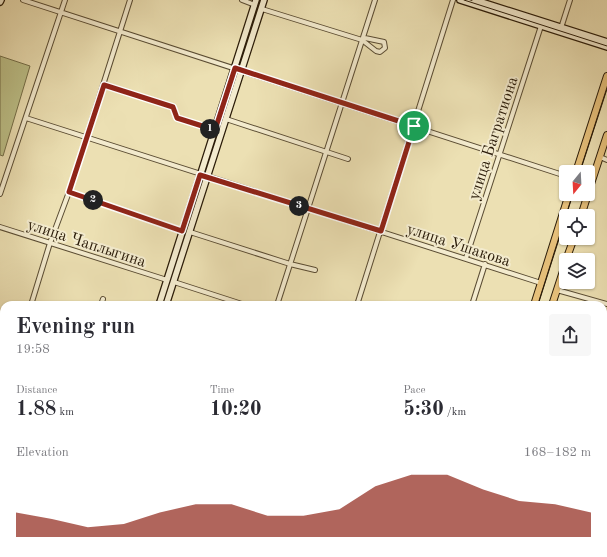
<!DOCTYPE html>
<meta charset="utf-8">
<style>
:root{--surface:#fff;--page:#f7f7f7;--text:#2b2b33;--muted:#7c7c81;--accent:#8f2418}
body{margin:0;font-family:"Old Standard TT",serif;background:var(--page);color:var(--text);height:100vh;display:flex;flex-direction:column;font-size:15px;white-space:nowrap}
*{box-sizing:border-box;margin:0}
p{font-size:13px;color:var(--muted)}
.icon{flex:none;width:22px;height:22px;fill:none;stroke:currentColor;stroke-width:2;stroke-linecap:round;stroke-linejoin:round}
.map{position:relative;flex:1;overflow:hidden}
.details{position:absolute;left:0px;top:301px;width:607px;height:256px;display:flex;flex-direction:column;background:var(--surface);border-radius:12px 12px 0 0;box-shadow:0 1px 3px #0004}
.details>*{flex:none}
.needle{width:26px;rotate:198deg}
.tools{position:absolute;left:559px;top:165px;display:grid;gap:8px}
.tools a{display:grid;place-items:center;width:36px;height:36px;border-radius:4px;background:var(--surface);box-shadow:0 1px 3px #0004;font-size:20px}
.pin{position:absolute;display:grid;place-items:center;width:34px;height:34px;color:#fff;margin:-17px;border:2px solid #fff;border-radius:50%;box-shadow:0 1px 4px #0007}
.km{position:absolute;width:20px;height:20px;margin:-10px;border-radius:50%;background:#222;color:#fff;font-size:11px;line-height:20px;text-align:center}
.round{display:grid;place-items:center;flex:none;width:42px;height:42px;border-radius:4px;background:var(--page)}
.summary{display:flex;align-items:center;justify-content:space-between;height:68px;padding:0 16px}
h1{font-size:22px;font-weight:600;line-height:30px}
.metrics{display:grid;grid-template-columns:repeat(3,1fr);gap:6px;height:68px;padding:4px 16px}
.metrics div{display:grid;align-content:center}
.metrics b{font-size:20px;font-weight:600}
.metrics small{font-size:11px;font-weight:400}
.metrics p{font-size:11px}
.chart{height:112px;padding:8px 16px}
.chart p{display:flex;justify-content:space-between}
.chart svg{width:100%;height:72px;margin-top:4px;fill:var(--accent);opacity:.7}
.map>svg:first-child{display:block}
.green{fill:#bdc189;stroke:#746e48}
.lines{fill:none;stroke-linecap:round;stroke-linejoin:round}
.minor-casing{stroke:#5a4c33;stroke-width:6}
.tertiary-casing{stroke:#5a4c33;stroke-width:7}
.secondary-casing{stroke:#2a1b08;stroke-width:8}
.primary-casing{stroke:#2a1b08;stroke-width:8}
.minor{stroke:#f3ebce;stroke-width:4}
.tertiary{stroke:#f3ebce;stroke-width:5}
.secondary{stroke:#f3ebce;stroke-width:5.5}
.primary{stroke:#e6c07a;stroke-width:6}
.tram{stroke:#2a1b08;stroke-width:1}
.route-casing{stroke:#fff;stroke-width:8}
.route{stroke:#8f2418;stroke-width:5}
.labels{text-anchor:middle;stroke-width:4;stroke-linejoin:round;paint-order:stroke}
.street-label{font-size:16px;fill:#2a1b08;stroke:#f3ebce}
</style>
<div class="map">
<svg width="607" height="557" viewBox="0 0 607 557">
<rect width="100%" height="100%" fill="#ece0b3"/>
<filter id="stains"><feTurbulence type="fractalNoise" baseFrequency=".005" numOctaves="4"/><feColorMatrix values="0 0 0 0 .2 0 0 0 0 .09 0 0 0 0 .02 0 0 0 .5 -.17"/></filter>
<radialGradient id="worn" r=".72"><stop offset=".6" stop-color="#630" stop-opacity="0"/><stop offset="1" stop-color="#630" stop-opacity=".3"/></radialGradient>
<!-- green -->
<path class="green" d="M0 56 30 66 3 156 0 155Z"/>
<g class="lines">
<defs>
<path id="minor" d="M23 0 566 176
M242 0 255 5
M262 9 362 40 376 51 380 52 385 48 384 42 365 38 363 40
M561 28 570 0
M104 85 173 107 177 118 215 130
M26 118 541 283
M226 119 348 159
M600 157 607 160
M69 192 182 231
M0 194 65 0
M0 227 167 280
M190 232 290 264 315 270
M466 258 541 26
M174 282 245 305
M557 290 607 304
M31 305 50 243 69 192 130 0
M70 305H71
M101 305 103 299
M277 305 375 0
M357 305 453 0
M472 305 485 264
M603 351 607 347
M0 401 4 389
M603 404 607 399
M0 417 4 418
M603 429 607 432
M603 483 607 479
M0 499 4 487
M160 557 161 553
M196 557 197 553
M274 557 275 553
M390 557 392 553
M539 557 540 553
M591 557 593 553"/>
<path id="tertiary" d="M0 480 4 481
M603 544 607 545
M233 553 245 557"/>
<path id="secondary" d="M460 0 607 47
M475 0 607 42
M0 2 1 0
M159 305 256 0
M166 305 264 0
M0 350 4 351
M0 355 4 356
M77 557 79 553
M85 557 87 553"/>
<path id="primary" d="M576 172 607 76
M588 193 607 135
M581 216 588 194
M566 260 574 238
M534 305 569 194
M552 305 566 262
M453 557 454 553
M471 557 473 553"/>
</defs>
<!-- minor casing -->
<use href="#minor" class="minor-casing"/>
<!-- tertiary casing -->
<use href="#tertiary" class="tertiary-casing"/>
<!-- secondary casing -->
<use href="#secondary" class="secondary-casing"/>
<!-- primary casing -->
<use href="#primary" class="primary-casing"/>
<!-- minor -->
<use href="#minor" class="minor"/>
<!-- tertiary -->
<use href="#tertiary" class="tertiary"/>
<!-- secondary -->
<use href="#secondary" class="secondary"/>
<!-- primary -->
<use href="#primary" class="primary"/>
<!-- tram -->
<path class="tram" d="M464 0 607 46
M580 172 607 89
M566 216 573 194
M538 305 566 217
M0 353 4 354
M457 557 458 553"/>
</g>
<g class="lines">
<defs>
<path id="route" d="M235 68 414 126 381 231 200 175 182 231 69 192 104 85 173 107 177 118 215 130Z"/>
</defs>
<!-- route casing -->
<use href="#route" class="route-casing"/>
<!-- route -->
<use href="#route" class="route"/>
</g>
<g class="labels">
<!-- street labels -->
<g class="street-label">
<text transform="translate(492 138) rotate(-72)" y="6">улица Багратиона</text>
<text transform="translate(87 242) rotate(18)" y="6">улица Чаплыгина</text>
<text transform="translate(459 244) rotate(18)" y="6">улица Ушакова</text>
</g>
</g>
<rect width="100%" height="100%" filter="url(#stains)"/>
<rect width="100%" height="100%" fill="url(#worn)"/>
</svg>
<div class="tools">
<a><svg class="needle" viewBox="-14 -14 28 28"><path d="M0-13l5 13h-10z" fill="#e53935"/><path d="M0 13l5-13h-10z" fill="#7c7c81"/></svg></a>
<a><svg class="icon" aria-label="locate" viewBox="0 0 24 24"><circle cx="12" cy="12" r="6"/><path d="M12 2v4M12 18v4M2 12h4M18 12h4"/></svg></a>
<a><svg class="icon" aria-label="layers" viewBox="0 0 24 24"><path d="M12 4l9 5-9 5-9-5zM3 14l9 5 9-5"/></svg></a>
</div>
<div class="pin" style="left:414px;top:126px;background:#1e9e55"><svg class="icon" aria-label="arrive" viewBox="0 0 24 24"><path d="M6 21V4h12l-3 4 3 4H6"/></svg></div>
<b class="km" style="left:210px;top:129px">1</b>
<b class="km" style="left:93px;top:200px">2</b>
<b class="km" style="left:299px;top:206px">3</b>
<section class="details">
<div class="summary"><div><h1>Evening run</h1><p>19:58</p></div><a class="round"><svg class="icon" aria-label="share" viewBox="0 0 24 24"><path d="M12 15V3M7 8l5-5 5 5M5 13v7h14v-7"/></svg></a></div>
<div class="metrics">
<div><p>Distance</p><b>1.88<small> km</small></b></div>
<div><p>Time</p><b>10:20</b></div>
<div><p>Pace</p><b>5:30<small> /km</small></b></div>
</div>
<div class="chart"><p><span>Elevation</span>168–182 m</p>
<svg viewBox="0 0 160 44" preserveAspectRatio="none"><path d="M0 44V29L10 33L20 38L30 36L40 29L50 24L60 24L70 31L80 31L90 27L100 13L110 6L120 6L130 15L140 22L150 24L160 29V44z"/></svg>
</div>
</section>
</div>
